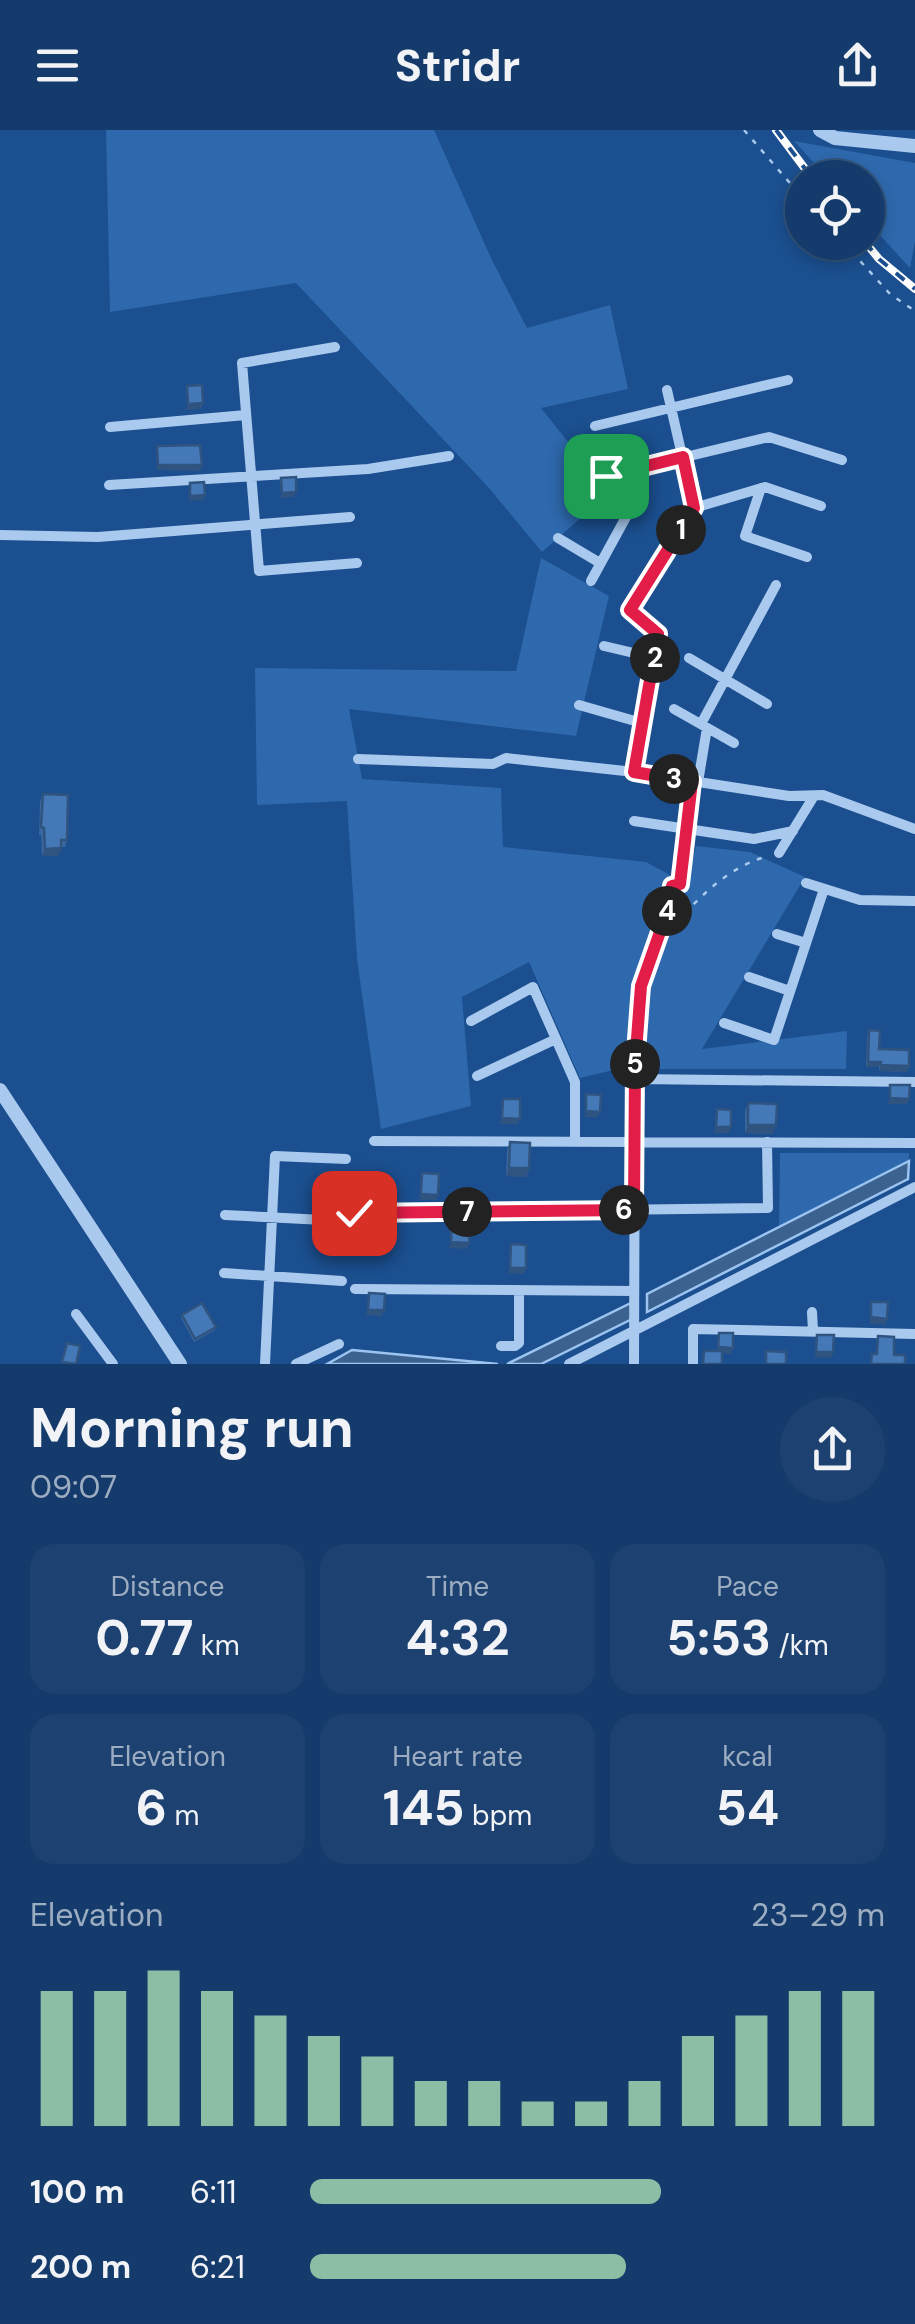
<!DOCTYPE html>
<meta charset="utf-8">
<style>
:root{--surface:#143b6b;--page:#1d4271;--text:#f1f3f6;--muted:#9dadc1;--line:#33557e;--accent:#8abfa5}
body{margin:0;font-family:"DM Sans",sans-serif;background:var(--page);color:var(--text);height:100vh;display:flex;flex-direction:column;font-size:38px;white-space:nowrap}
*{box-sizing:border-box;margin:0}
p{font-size:32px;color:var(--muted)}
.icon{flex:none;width:55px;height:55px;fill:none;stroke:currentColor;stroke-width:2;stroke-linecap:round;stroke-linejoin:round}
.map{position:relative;height:1234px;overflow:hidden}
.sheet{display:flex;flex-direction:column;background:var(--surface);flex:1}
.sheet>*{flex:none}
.buttons{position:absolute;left:785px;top:30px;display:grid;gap:20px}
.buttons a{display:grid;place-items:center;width:100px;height:100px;border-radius:50%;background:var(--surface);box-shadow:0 5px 15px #0003,0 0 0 2px var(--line);font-size:50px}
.pin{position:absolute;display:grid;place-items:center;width:85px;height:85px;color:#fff;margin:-42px;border-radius:20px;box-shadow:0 5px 15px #0006}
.km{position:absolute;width:50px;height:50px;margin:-25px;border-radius:50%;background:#222;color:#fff;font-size:28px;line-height:50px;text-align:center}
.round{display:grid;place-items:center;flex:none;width:105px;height:105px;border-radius:52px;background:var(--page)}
.summary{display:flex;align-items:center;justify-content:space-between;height:170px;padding:0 30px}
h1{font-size:55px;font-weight:700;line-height:75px}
.figures{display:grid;grid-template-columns:repeat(3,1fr);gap:15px;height:170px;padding:10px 30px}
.figures div{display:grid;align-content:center;border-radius:25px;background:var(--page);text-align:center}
.figures b{font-size:50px;font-weight:700}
.figures small{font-size:28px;font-weight:400}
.figures p{font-size:28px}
.chart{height:280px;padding:20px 30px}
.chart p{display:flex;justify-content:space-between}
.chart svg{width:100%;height:180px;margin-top:10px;stroke:var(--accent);stroke-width:6}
ul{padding:0 30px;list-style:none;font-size:32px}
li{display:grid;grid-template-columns:160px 120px 1fr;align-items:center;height:75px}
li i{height:25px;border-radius:12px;background:var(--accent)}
header{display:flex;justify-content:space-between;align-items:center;height:130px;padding:0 30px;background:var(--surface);font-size:45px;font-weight:700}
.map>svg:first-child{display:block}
.green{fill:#2e69ad}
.water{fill:#3c6290;stroke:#9cc4f0;stroke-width:2.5}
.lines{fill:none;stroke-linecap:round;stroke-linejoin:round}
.path{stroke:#a9c9ee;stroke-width:2.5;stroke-dasharray:5 8;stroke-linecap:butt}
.minor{stroke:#a9c9ee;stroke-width:10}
.tertiary{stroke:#a9c9ee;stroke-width:14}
.rail-casing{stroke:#fff;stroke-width:8}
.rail{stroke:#1b4f8f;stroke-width:4;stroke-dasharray:11;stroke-linecap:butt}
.wall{fill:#3a679d}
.shaded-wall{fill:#305480}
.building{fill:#4478b7;stroke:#305480;stroke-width:2.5}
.route-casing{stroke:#fff;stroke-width:20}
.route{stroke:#e11d48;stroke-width:12}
</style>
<header><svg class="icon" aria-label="menu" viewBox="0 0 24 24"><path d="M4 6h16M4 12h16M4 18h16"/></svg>Stridr<svg class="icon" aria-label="share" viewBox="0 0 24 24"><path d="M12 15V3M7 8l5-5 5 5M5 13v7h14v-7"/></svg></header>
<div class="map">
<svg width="915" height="1234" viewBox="0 0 915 1234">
<rect width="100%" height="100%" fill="#1b4f8f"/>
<!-- green -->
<path class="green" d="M106 0H434L491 128 527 198 610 175 628 259 541 278 609 363 542 422 489 358 296 153 110 182Z
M794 11 915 33V111L910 138 868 92V48L827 47Z
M541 428 609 466 576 606 349 579 362 649 501 658 503 717 646 732 687 754 696 716 750 722 805 747 702 919 847 901 846 939H618L580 948 529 832 462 867 471 976 381 999 357 829 347 671 257 675 255 538 516 541Z
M780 1023H909V1031L779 1097Z"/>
<!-- water -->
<path class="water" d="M909 1031 908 1049 647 1182V1164Z
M631 1173 632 1189 541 1234H507Z
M352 1220 498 1234H327Z"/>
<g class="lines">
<!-- path -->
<path class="path" d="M744 0 802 67
M843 112 890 164 915 181
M658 812C692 777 719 740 768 726
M636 926 641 855 666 785 671 759"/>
<!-- minor -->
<path class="minor" d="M335 217 242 233 259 441 357 433
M595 296 788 250
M110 297 246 285
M606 346 769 307 842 330
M109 355 368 339 449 326
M761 358 745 406 807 427
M694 378 765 357 821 376
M0 405 98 407 350 387
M558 408 600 433
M591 451 637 367 629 341
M604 516 655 528 634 642
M655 528 658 504 630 480 694 378 667 260
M689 528 767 574
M579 575 642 593
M674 579 734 613
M701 594 776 455
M358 629 493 634 506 628 634 642 789 666 823 665 915 699
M698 652 707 598
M634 691 754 709 793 701
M779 723 814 666
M806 753 860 770 915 771
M680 754 692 652
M777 804 806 813
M749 847 790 861
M471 891 533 857 575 952V1012
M724 893 774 910 824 759
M477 946 556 909
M635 949 915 952
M374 1011 915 1013
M354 1083 768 1078 767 1012
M225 1085 344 1091
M224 1143 342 1151
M355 1159 634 1161
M812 1182 813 1201
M76 1184 113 1234
M501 1216H515L519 1213V1160
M265 1234 275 1026 346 1029
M296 1234 339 1214
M569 1234 915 1057
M634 1234 635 935
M693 1234V1199L915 1204"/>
<!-- tertiary -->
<path class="tertiary" d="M820 0 835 8 915 16
M0 960 180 1234"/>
<defs>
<path id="rail" d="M776 0 812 48
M865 112 879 129 915 159"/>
</defs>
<!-- rail casing -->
<use href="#rail" class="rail-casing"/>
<!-- rail -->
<use href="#rail" class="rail"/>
</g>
<!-- wall -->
<path class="wall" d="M43 664 67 710 65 717H61L58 726H42L41 705H39L40 672Z
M869 900 879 919 909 936 907 942 879 941V937H866L867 906Z
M748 973 773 1004 745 1003V981Z
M510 1012 529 1038 526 1047 506 1046 507 1020Z
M182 1185 216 1197 215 1200 194 1212 181 1188Z"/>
<!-- shaded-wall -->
<path class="shaded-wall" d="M203 273 201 279 186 280 188 274Z
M158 335H202L200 341 156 340Z
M296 362 294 367 280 368 282 363Z
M205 365 203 370 188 371 190 366Z
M61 718 58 726H42L45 719Z
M868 932H881L879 937H866Z
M881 935 909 936 907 942 879 941Z
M890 968 909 969 907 974H888Z
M586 981 600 982 598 987H584Z
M502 988 520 989 518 994H500Z
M748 995H776L773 1004 745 1003Z
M716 997H731L729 1003H714Z
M509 1038H529L526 1047 506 1046Z
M357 1064 371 1065 369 1070H355Z
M421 1064 438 1065 436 1070H419Z
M451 1112 469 1113 467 1119 449 1118Z
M510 1138H526L524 1144 508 1143Z
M368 1180H384L382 1186 366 1185Z
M871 1187 887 1189 885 1195 869 1193Z
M718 1217 733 1218 731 1224 716 1223Z
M816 1222H833L831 1228 814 1227Z"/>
<!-- building -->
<path class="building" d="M202 255 203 273 188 274 187 256Z
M200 315 202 335H158L157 316Z
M296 347V362L282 363 281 348Z
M204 352 205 365 190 366V353Z
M43 664 68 665 67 710H61V718L45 719 44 698 41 697Z
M869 900 880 901 879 919 909 920V936L881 935V932H868Z
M890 955H910L909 969 890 968Z
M586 964 601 965 600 982 586 981Z
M503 969H520V989L502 988Z
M748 973 777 974 776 995H748Z
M717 979 731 980V997H716Z
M510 1012 530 1013 529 1038H509Z
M422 1043 439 1044 438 1065 421 1064Z
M358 1046H372L371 1065 357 1064Z
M452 1088 470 1089 469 1113 451 1112Z
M511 1114 526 1115V1138H510Z
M369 1163 385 1164 384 1180H368Z
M871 1172H888L887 1189 871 1187Z
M202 1173 216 1197 195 1209 182 1185Z
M719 1203H733V1218L718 1217Z
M817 1205H834L833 1222H816Z
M878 1206 894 1207V1225H905V1234H871L872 1224H877Z
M67 1213 80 1216 76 1234 62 1232Z
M704 1221H722V1234H703Z
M766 1221 786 1222V1234H766Z"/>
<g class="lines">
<defs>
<path id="route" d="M354 1083 634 1080 635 935 641 856 666 785 672 756 680 754 692 652 634 642 658 504 630 480 694 378 683 327 606 346"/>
</defs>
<!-- route casing -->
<use href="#route" class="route-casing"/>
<!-- route -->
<use href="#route" class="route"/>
</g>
</svg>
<div class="buttons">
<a><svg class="icon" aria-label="locate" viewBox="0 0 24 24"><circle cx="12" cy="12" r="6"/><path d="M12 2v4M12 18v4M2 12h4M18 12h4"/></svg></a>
</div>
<div class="pin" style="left:606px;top:346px;background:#1e9e55"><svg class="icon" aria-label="arrive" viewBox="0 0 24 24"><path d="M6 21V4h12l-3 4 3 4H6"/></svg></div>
<div class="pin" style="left:354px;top:1083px;background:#d93025"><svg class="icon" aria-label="check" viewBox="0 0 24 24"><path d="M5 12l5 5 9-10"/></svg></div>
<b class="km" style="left:681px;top:400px">1</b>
<b class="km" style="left:655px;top:528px">2</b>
<b class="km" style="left:674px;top:649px">3</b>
<b class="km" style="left:667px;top:781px">4</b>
<b class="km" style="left:635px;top:934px">5</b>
<b class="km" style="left:624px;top:1080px">6</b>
<b class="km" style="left:467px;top:1082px">7</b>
</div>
<section class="sheet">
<div class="summary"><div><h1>Morning run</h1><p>09:07</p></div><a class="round"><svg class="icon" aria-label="share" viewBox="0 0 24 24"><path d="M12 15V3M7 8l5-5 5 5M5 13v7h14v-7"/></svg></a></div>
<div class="figures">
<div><p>Distance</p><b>0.77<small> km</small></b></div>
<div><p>Time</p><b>4:32</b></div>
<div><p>Pace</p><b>5:53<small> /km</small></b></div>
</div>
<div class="figures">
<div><p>Elevation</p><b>6<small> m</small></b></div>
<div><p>Heart rate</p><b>145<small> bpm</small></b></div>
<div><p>kcal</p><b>54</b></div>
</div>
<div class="chart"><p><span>Elevation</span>23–29 m</p>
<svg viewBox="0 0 160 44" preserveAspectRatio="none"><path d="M5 44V11M15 44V11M25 44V6M35 44V11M45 44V17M55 44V22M65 44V27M75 44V33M85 44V33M95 44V38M105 44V38M115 44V33M125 44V22M135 44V17M145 44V11M155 44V11"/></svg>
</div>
<ul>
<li><b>100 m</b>6:11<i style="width:61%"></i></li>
<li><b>200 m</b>6:21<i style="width:55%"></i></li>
</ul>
</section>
